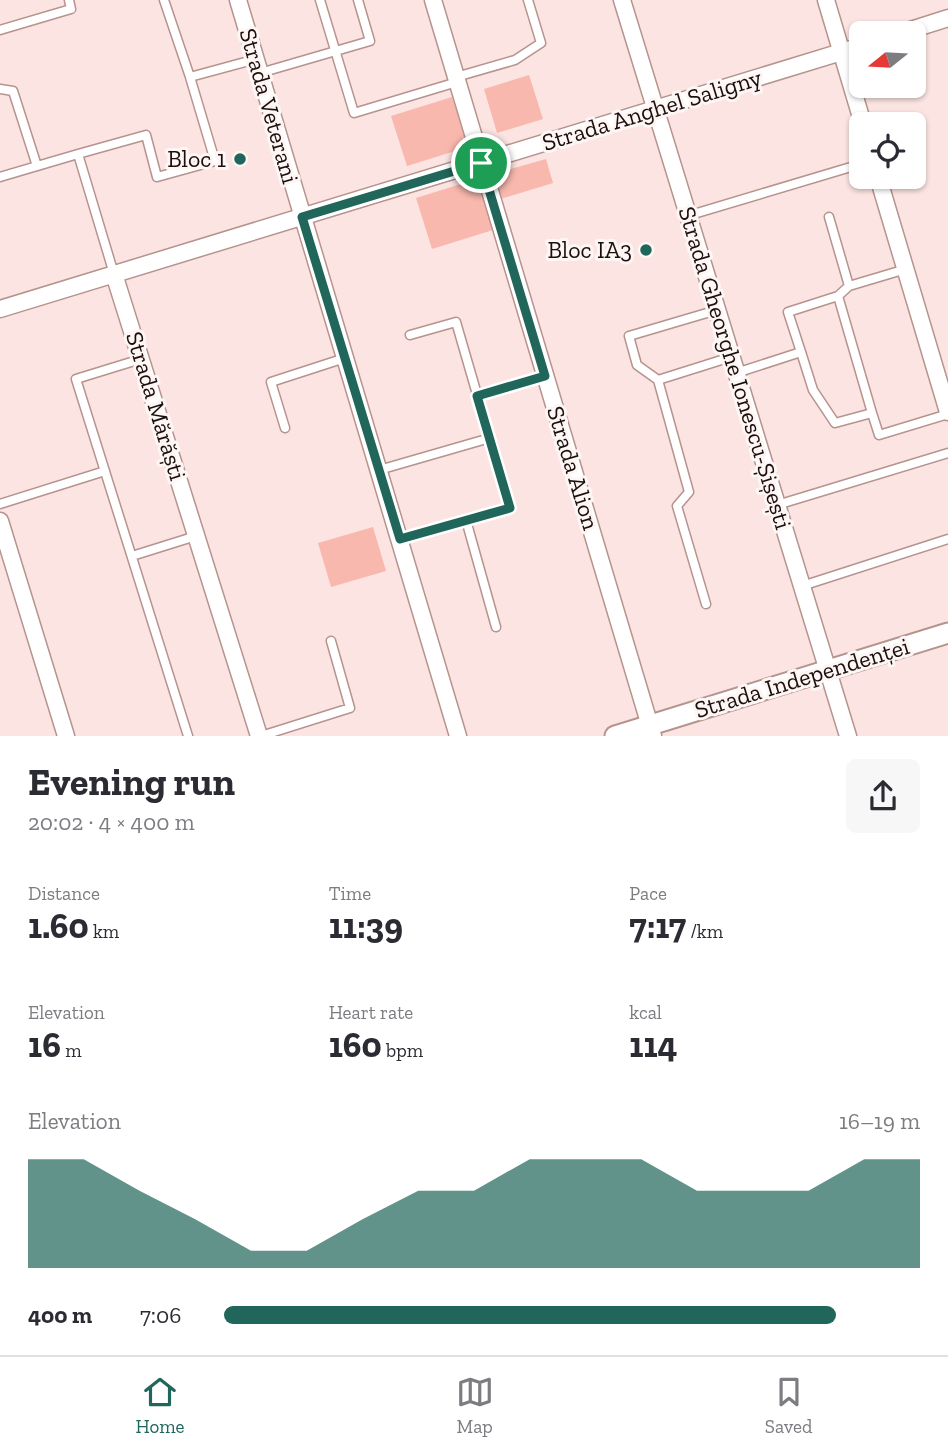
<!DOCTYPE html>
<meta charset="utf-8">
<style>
:root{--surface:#fff;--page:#f7f7f7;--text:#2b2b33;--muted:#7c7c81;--line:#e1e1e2;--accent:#20665a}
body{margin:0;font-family:"Zilla Slab",serif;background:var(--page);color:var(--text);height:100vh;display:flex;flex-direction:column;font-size:26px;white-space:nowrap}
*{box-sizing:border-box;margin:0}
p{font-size:23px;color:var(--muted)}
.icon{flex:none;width:38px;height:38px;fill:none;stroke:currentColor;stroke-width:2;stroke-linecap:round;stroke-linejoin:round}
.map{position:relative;height:736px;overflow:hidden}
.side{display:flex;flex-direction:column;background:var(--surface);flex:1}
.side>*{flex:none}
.needle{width:46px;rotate:252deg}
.tools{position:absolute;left:849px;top:21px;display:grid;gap:14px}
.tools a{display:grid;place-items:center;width:77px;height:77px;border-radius:10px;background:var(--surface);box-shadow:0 2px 5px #0004;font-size:35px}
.pin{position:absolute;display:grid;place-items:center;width:60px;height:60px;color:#fff;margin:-30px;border:4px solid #fff;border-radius:50%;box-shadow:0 2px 7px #0007}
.round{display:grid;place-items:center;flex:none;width:74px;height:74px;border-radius:10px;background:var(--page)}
.summary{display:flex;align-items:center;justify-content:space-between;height:119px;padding:0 28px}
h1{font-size:38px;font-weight:800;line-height:52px}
.figures{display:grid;grid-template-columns:repeat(3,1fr);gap:10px;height:119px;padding:7px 28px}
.figures div{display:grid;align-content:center}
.figures b{font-size:35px;font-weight:800}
.figures small{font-size:19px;font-weight:400}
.figures p{font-size:19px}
.chart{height:196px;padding:14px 28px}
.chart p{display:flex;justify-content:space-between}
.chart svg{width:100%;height:126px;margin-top:7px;fill:var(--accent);opacity:.7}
ul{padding:0 28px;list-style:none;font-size:23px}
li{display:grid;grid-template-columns:112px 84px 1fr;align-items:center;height:52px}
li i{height:18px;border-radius:9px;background:var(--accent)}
.tabs{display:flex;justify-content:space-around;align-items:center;height:98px;border-top:2px solid var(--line);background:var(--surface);font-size:19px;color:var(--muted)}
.tabs a{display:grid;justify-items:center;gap:4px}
.tabs .selected{color:var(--accent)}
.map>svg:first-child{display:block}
.green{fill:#f8b8ae}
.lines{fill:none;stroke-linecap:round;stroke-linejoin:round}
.service-casing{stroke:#b6938e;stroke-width:11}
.minor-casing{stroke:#b6938e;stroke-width:19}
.tertiary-casing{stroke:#b6938e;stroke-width:23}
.service{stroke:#fff;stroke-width:8}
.minor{stroke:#fff;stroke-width:16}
.tertiary{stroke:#fff;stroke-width:19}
.route-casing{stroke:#fff;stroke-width:14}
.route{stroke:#20665a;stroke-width:9}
.poi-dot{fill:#20665a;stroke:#fdf6f4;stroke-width:2.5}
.labels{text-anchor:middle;stroke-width:6;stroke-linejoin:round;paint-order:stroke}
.street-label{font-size:24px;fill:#1b0f0d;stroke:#fdf6f4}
.poi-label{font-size:24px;fill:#1b0f0d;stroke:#fdf6f4;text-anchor:end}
</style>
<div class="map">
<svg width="948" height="736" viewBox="0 0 948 736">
<rect width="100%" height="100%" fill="#fbe4e1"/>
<!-- green -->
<path class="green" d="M529 75 543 119 497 133 484 89Z
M452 97 468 147 407 166 391 116Z
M546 159 553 183 497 200 490 175Z
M477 179 493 230 432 249 416 198Z
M373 527 386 571 331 587 318 543Z"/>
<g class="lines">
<defs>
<path id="service" d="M164 0 190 77
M320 0 354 113 457 82
M0 30 71 9 69 0
M260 73 370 41 358 0
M456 77 515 60 541 43 528 0
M0 89 13 91 37 166
M78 154 146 135 157 177 215 161 190 77 256 59
M0 177 78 154 114 274
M687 216 861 164
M829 217 849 286
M801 352 788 312 838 296
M141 359 76 379 188 736
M736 373 801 352 813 390 835 423 872 413 879 435 948 414
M658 380 731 357
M477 396 545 376
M872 413 838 296 849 286 906 269
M285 428 271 382 345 358
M379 470 490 438
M0 504 105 471
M777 505 948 453
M466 520 496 627
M399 539 510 508 456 322 410 335
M132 556 196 536
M802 586 948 539
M706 604 677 506 689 492 658 380 637 365 629 336 717 310
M261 736 350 708 331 641"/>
<path id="minor" d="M238 0 458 736
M433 0 653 736
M622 0 848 736
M826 0 863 124
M901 33 948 18
M878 177 948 412
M114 274 259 736
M0 309 861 46
M0 521 66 736"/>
<path id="tertiary" d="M615 736 948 633"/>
</defs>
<!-- service casing -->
<use href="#service" class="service-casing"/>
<!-- minor casing -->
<use href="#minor" class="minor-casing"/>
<!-- tertiary casing -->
<use href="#tertiary" class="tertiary-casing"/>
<!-- service -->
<use href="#service" class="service"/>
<!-- minor -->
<use href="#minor" class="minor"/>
<!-- tertiary -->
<use href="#tertiary" class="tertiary"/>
</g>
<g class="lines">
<defs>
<path id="route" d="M481 163 545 376 477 396 510 508 400 539 302 217Z"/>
</defs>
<!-- route casing -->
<use href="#route" class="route-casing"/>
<!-- route -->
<use href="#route" class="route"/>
</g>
<!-- markers -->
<g class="poi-dot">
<circle cx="240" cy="159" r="7"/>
<circle cx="646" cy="250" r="7"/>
</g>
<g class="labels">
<!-- street labels -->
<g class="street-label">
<text transform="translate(269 106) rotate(74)" y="8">Strada Veterani</text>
<text transform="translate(652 110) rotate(-17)" y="8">Strada Anghel Saligny</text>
<text transform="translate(735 368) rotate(73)" y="8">Strada Gheorghe Ionescu-Șișești</text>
<text transform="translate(156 406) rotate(73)" y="8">Strada Mărăști</text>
<text transform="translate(573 468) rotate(73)" y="8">Strada Alion</text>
<text transform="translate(802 678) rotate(-17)" y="8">Strada Independenței</text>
</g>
<!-- poi labels -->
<g class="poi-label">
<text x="226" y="167">Bloc 1</text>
<text x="632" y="258">Bloc IA3</text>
</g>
</g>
</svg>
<div class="tools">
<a><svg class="needle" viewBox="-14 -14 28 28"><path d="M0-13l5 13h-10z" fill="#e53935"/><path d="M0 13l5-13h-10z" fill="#7c7c81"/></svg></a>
<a><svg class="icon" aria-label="locate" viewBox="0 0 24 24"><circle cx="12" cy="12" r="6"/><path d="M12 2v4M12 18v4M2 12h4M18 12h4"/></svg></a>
</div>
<div class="pin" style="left:481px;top:163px;background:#1e9e55"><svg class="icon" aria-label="arrive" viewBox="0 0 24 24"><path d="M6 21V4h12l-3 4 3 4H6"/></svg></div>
</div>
<section class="side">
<div class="summary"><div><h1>Evening run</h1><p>20:02 · 4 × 400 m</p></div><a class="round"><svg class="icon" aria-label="share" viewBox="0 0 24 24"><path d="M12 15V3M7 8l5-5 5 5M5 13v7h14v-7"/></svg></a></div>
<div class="figures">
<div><p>Distance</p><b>1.60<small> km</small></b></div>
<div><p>Time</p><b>11:39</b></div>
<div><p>Pace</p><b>7:17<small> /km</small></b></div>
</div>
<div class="figures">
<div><p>Elevation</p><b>16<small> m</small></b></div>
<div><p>Heart rate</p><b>160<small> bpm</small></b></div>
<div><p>kcal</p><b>114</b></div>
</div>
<div class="chart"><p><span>Elevation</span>16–19 m</p>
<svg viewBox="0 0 160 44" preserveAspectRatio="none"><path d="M0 44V6L10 6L20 17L30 27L40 38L50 38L60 27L70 17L80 17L90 6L100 6L110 6L120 17L130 17L140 17L150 6L160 6V44z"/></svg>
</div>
<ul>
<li><b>400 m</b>7:06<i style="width:88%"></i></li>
</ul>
</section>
<nav class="tabs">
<a class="selected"><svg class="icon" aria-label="home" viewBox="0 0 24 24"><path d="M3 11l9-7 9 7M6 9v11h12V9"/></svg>Home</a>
<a><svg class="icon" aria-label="map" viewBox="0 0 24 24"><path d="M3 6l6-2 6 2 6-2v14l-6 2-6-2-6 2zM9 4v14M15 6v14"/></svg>Map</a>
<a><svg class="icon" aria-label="saved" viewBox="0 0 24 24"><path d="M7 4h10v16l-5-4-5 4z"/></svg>Saved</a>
</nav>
